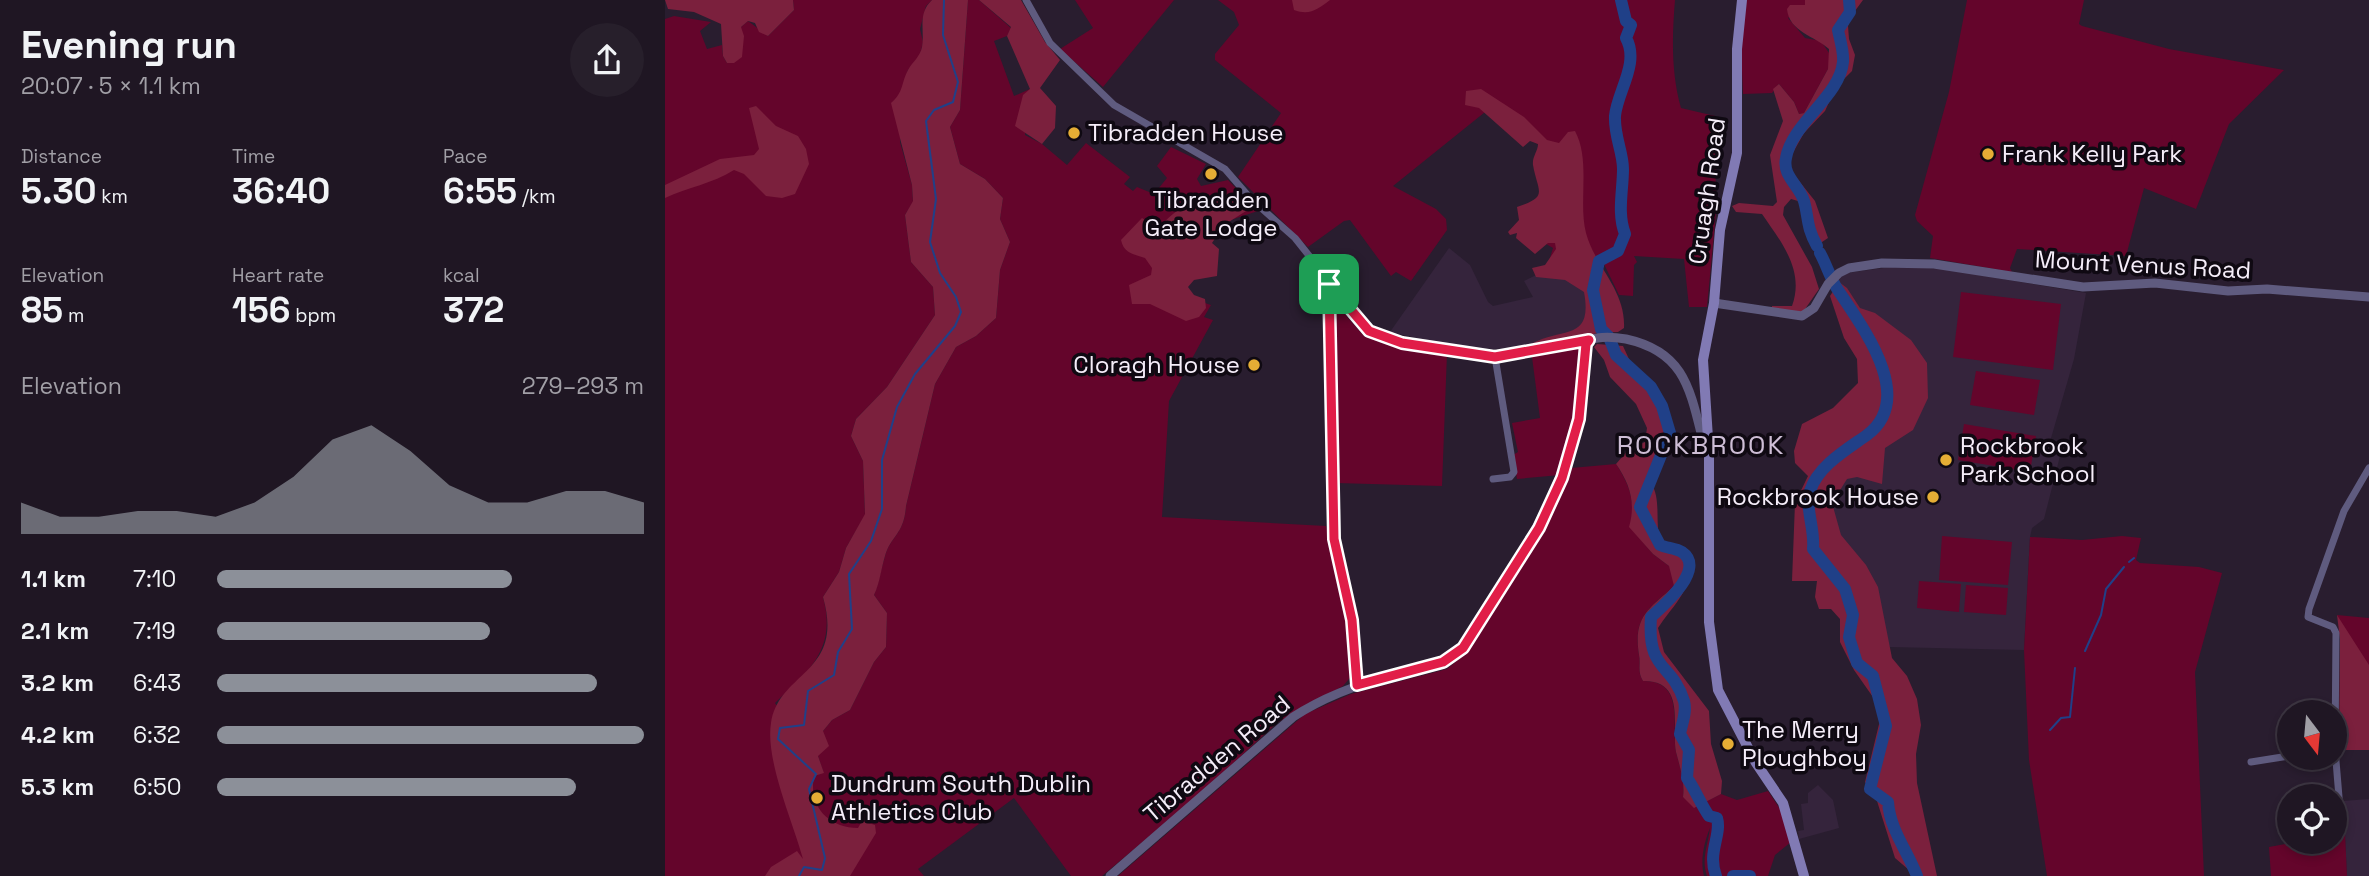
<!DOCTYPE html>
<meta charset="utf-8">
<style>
:root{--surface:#1f1623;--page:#271f2b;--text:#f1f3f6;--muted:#a19fa6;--line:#3c3541;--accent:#8c9099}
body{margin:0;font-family:"Space Grotesk",sans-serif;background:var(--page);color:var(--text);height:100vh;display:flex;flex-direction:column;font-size:26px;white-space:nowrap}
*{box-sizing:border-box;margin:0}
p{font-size:23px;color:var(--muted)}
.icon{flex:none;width:38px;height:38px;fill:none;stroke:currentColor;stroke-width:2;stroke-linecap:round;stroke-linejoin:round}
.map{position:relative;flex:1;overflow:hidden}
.drawer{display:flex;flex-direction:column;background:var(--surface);width:665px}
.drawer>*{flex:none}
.needle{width:46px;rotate:164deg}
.fabs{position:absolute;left:1612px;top:700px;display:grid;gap:14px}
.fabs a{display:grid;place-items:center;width:70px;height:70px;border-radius:50%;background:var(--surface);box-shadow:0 4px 10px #0003,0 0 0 2px var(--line);font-size:35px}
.pin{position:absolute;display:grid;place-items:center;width:60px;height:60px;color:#fff;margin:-30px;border-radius:14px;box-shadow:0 4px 10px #0006}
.round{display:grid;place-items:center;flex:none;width:74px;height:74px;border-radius:37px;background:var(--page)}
.summary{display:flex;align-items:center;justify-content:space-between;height:119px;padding:0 21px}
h1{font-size:38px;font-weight:800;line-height:52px}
.figures{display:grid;grid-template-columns:repeat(3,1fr);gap:10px;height:119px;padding:7px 21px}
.figures div{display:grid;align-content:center}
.figures b{font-size:35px;font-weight:800}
.figures small{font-size:19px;font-weight:400}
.figures p{font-size:19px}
.chart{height:196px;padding:14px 21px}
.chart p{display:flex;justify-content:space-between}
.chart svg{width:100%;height:126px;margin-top:7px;fill:var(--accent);opacity:.7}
ul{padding:0 21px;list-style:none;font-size:23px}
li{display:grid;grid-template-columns:112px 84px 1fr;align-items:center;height:52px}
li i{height:18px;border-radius:9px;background:var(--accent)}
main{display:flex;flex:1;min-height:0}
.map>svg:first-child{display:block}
.built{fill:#35243c}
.green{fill:#64052b}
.forest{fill:#7b203d}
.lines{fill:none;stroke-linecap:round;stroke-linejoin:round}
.stream{stroke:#204088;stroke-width:2}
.river{stroke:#204088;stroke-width:12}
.minor{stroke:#5f5b7f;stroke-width:7}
.tertiary{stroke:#5f5b7f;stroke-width:9}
.secondary{stroke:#817ab4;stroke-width:10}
.route-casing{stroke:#fff;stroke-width:14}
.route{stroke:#e11d48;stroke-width:9}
.poi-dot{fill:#e5ad35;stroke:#0f0912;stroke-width:2.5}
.labels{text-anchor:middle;stroke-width:7;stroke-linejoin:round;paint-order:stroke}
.poi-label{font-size:24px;fill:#f5edf9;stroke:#0f0912;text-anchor:start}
.street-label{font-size:24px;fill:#f5edf9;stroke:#0f0912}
.neighbourhood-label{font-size:26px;letter-spacing:2px;fill:#cebed6;stroke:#0f0912}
</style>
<main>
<section class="drawer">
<div class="summary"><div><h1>Evening run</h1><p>20:07 · 5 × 1.1 km</p></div><a class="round"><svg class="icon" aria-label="share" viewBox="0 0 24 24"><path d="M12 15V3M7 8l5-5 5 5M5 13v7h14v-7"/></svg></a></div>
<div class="figures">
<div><p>Distance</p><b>5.30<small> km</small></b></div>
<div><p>Time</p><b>36:40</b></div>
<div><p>Pace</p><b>6:55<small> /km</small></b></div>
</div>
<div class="figures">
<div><p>Elevation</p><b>85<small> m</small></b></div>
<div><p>Heart rate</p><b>156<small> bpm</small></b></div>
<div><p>kcal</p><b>372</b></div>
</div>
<div class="chart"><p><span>Elevation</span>279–293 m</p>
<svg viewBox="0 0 160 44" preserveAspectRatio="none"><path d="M0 44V33L10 38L20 38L30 36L40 36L50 38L60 33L70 24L80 11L90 6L100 15L110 27L120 33L130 33L140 29L150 29L160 33V44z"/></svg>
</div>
<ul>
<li><b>1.1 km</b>7:10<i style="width:69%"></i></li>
<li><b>2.1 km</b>7:19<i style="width:64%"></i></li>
<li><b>3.2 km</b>6:43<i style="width:89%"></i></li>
<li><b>4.2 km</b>6:32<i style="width:100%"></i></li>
<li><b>5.3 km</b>6:50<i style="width:84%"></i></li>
</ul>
</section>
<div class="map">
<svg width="1704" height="876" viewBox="0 0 1704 876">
<rect width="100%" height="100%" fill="#291d2f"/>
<!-- built -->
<path class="built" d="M784 248 805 265 823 302 828 306 868 297 859 281 914 254 936 329 918 337 871 347 828 349 782 345 725 332Z
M1234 266 1278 269 1421 293 1409 359 1384 445 1396 452 1379 519 1367 528 1365 537 1359 650 1225 647 1188 615 1146 490 1209 429 1180 300 1169 284 1181 273Z
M1153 785 1168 800 1174 828 1134 839 1133 831 1139 830 1136 804 1143 803V793Z
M1704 799V876H1682L1678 801Z"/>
<!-- green -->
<path class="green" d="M128 0H267L261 6 255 29 258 42 255 55 243 70 237 94 235 142 247 185 248 202 240 215 246 262 268 287 270 315 222 387 191 419 186 436 198 461 200 515 181 548 174 572 158 597C172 648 145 671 110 703L158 771 153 756 158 731 167 720 185 710 209 662 221 647 222 613 209 595C214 582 216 569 220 556 226 535 239 535 241 506L270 384 291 347 311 336 331 318 335 270 345 242 335 219 338 198 320 179 295 164 285 127 295 110 303 0H314L346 28 342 36 329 41 349 96 365 89 360 135 377 144 402 165 421 143 465 177 459 184 468 191 472 187 489 194 502 178 492 166 506 147 541 164 532 179 536 186 563 180 593 211 553 224 510 293 546 305 539 317 548 320 504 401 497 517 661 526 681 612 689 673 678 686 613 722 536 793 437 876H406L349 798 253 869 259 876H0V19L9 16 46 22 35 31 42 49 57 45 58 56 62 63 76 27 83 21 103 36 129 10Z
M410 0H509L438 87 395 49 428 28Z
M553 0H1010C1007 36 1006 73 1016 108L1050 116 1051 213 1042 307H1024L1019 259 969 256 972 262 969 265 968 296 954 295 939 264 881 271 888 248 854 228 885 194 882 150 863 138 830 104 728 186 771 209 781 219 782 230 746 281 731 272 726 276 685 220 679 221 643 247 573 177 616 113 550 60V54L574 25 569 12Z
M1081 0H1140V5L1123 18 1140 38 1156 41 1166 56 1163 69 1139 113 1134 114 1129 102 1114 84 1107 93 1078 94 1076 47Z
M1302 0H1419L1414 24 1417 26 1504 49 1619 70 1564 124 1531 209 1479 188 1461 256 1352 249 1345 268 1347 272 1265 258 1268 236 1252 221 1250 215 1284 92Z
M1296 292 1396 304 1388 370 1288 357Z
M668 301 700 337 782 353 777 486 671 483Z
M916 347 911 406 895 475 852 479 848 455 853 452 847 423 875 418 867 357Z
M1311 371 1375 380 1369 415 1305 405Z
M1299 424 1371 436 1365 472 1293 460Z
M951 464C965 485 971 503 965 527L988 554 1004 566 1008 572 1009 586C983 609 968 617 974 655 976 665 972 671 978 681 1021 680 1006 728 1011 752 1015 768 1020 781 1018 797L1038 803 1056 794 1072 800 1103 791 1117 812 1126 842 1110 855 1103 876H1042C1036 859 1043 845 1045 828 1039 843 1035 860 1039 876H453L640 714 686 694 782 669 801 653C840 593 879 534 906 468Z
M1277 536 1347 542 1343 585 1274 580Z
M1457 536 1476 538 1471 560 1475 563 1534 567 1557 573 1530 672 1539 876H1382L1364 760 1359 650 1365 537 1417 540Z
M1254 581 1296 584 1294 612 1252 608Z
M1301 585 1343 588 1341 615 1299 612Z
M1672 615 1704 618V681Z
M1680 833 1682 876H1606L1604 847 1632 842H1670V835Z"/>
<!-- forest -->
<path class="forest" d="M0 0H128L129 10 103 36 94 32 90 23 83 21 76 27 79 36 77 57 69 63H62L58 56 56 24 29 12 3 9Z
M267 0H303L295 110 285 127 295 164 320 179 338 198 335 219 345 242 335 270 331 318 311 336 291 347 270 384 241 506C239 535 226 535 220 556 216 569 215 582 209 595L222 613 221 647 209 662 185 710 167 720 158 731 164 746 153 756 159 773 149 776C143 807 164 828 193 828L197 821 210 825 211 833 185 876H100L106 867 132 851 138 859C128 822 100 760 106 723 114 671 180 674 158 597L174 572 181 548 200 514 198 461 186 436 191 419 222 387 270 315 268 287 246 262 240 215 248 201 247 185 226 103C239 92 236 83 243 70 248 61 255 57 257 47 260 30 252 14 267 0Z
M314 0H356L380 42 395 60 375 88 391 106 390 128 377 144 350 126 358 95 365 89 342 36 346 27Z
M627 0H665C653 9 645 16 629 10Z
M1140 0H1198L1187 15 1183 26 1184 39 1190 55 1187 71 1171 87 1160 111 1139 133 1126 156V171L1150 201 1163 238 1154 244 1150 241 1133 201 1126 199 1119 207 1118 215 1147 267 1154 289 1138 312 1107 311V306H1127C1140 270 1116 242 1097 214L1071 212 1067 206 1074 203 1108 206 1112 202 1105 155 1118 121 1108 89 1114 84 1129 102 1134 114 1139 113 1163 69 1164 49C1150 36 1124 32 1122 9L1125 5H1140Z
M816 89 859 117 882 140 894 143 903 132 910 131C926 161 913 201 921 233 930 267 961 290 959 328L953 332 933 333 871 347 868 343C898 327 928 341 919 292L900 280 871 277 867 268 880 265 891 249 890 243H883L870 254 851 238 852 233 845 235 843 232 854 220 852 207C884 196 873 193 868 165 867 157 873 151 873 144L865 141 858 147 814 108 800 105 801 91Z
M91 106 111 126 133 136 141 149 144 164 130 194 117 198 101 196 79 174 69 170C47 184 23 187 0 198V185L55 159 89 155 94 149 84 108Z
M559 193 574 199 581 211 559 225 547 243 554 249 552 276 529 280 523 287 529 295 540 299 541 308 534 317 521 321 485 304H467L464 285 486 275 487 268 480 258C469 254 459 254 456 240L477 218 493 228C515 206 527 198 559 193Z
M1174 282 1182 288 1195 308 1210 313 1246 340 1262 363 1263 398 1248 430 1220 448 1217 484 1192 477 1182 479 1167 503 1176 535 1201 565 1213 587 1227 658 1242 676 1252 699 1256 725 1251 754 1252 783 1272 876H1251L1230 858 1212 801 1200 782 1216 716 1210 700 1189 670 1175 642V619L1166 609H1154L1150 597 1152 581H1127L1130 503 1143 476 1130 463 1129 451 1137 424 1168 408 1193 383 1192 359 1179 338 1165 296Z
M932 344 958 346 974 381 996 402 1005 422 1007 446 986 483C997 500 989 523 996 544L1020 550C1035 584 1009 603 993 628L999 652 1044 711 1046 744 1057 781 1056 794 1029 808 1018 797C1020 781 1015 768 1011 752 1006 728 1022 680 978 681 972 671 976 665 974 655 968 616 984 609 1009 586L1004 566 988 554 964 527C971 503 965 484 951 464L963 450 980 442 982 428 971 404 945 377 939 360 929 347Z
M1672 615 1704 665V750H1674L1675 639Z"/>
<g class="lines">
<!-- stream -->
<path class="stream" d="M1464 562 1469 558
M1420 651 1436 615 1441 589 1459 567
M1385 730 1396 718 1405 717 1410 668
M134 876 139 867 157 870 160 858 144 789 151 774 113 739 115 728 139 725 143 691 169 675 173 652 187 629 184 574 206 541 217 509V460L232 407 250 374 290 326 296 312 291 297 275 273 265 242 271 199 261 121 269 110 288 102 293 82 278 35 279 0"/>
<!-- river -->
<path class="river" d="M956 0 961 21 966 25 961 38C975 63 952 92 950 116 949 136 958 152 958 169 958 191 952 213 960 234L953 251 934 261 928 290 936 329 944 337 951 355 986 387 997 406 1005 433 975 507 995 545C1001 548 1011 548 1017 552 1042 569 997 607 986 617 982 673 1007 662 1019 701 1022 712 1017 723 1015 734L1024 750 1022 778C1031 791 1035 803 1044 816L1052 818C1057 835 1042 852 1051 876
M1152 246C1141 226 1144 219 1139 201 1134 185 1117 176 1121 158 1127 123 1175 96 1178 62 1179 52 1175 40 1173 30L1185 12 1184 0
M1155 253C1161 264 1165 277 1171 287 1195 324 1253 397 1202 435 1181 450 1153 466 1145 491 1140 510 1150 528 1148 549L1180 589 1188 615 1184 637 1192 663 1208 676 1221 726 1205 789 1223 802C1225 830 1242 850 1252 876
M1068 876H1085"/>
<!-- minor -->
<path class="minor" d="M361 0 385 43 449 105 560 169 586 199 630 238 704 331 737 343 830 357 924 340
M664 284 669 539 687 620 693 685
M828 479 845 477 849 472 830 357
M1586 762 1624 756
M1676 821 1670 749 1671 633 1668 627 1643 617 1644 609 1679 511 1704 468"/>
<!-- tertiary -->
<path class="tertiary" d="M1049 303 1137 316 1149 308 1163 284 1174 273 1184 268 1217 263 1269 264 1418 287 1490 283 1563 291 1602 289 1704 297
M445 876 628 717C659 697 690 685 726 676 745 671 770 668 787 658 805 647 816 619 827 602 882 515 916 455 920 350L924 340C935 336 950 337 961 339 1016 351 1024 384 1036 433L1043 438"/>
<!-- secondary -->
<path class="secondary" d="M1077 0 1072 49V153L1055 230 1049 303 1038 360 1044 454V622L1053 690 1091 763 1118 803 1139 876"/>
</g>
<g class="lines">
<defs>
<path id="route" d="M664 284 704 331 737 343 830 357 924 340 921 344 914 419 897 478 874 528 798 648 778 662 692 685 687 620 669 539Z"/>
</defs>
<!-- route casing -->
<use href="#route" class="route-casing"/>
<!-- route -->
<use href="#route" class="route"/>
</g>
<!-- markers -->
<g class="poi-dot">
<circle cx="409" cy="133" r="7"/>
<circle cx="1323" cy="154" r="7"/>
<circle cx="546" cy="174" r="7"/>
<circle cx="589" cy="365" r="7"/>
<circle cx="1281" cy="460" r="7"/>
<circle cx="1268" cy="497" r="7"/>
<circle cx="1063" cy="744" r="7"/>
<circle cx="152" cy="798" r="7"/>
</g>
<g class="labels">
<!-- poi labels -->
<g class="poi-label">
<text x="423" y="141">Tibradden House</text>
<text x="1337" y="162">Frank Kelly Park</text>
<text x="546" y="208" text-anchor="middle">Tibradden<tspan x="546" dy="28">Gate Lodge</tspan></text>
<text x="575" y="373" text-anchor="end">Cloragh House</text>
<text x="1295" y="454">Rockbrook<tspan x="1295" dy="28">Park School</tspan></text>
<text x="1254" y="505" text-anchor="end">Rockbrook House</text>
<text x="1077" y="738">The Merry<tspan x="1077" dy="28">Ploughboy</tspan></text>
<text x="166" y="792">Dundrum South Dublin<tspan x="166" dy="28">Athletics Club</tspan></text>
</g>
<!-- street labels -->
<g class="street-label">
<text transform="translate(1042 191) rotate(-82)" y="8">Cruagh Road</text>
<text transform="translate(1478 265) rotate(3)" y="8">Mount Venus Road</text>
<text transform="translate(552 759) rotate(-40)" y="8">Tibradden Road</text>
</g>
<!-- neighbourhood labels -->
<g class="neighbourhood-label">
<text x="1036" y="454">ROCKBROOK</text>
</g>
</g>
</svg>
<div class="fabs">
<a><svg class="needle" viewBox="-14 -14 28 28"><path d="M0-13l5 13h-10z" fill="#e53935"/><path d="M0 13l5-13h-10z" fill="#a19fa6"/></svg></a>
<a><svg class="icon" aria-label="locate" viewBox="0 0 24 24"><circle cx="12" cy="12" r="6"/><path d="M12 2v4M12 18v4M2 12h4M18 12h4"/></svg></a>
</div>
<div class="pin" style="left:664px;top:284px;background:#1e9e55"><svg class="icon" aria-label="arrive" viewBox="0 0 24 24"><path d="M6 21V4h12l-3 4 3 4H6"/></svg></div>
</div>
</main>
